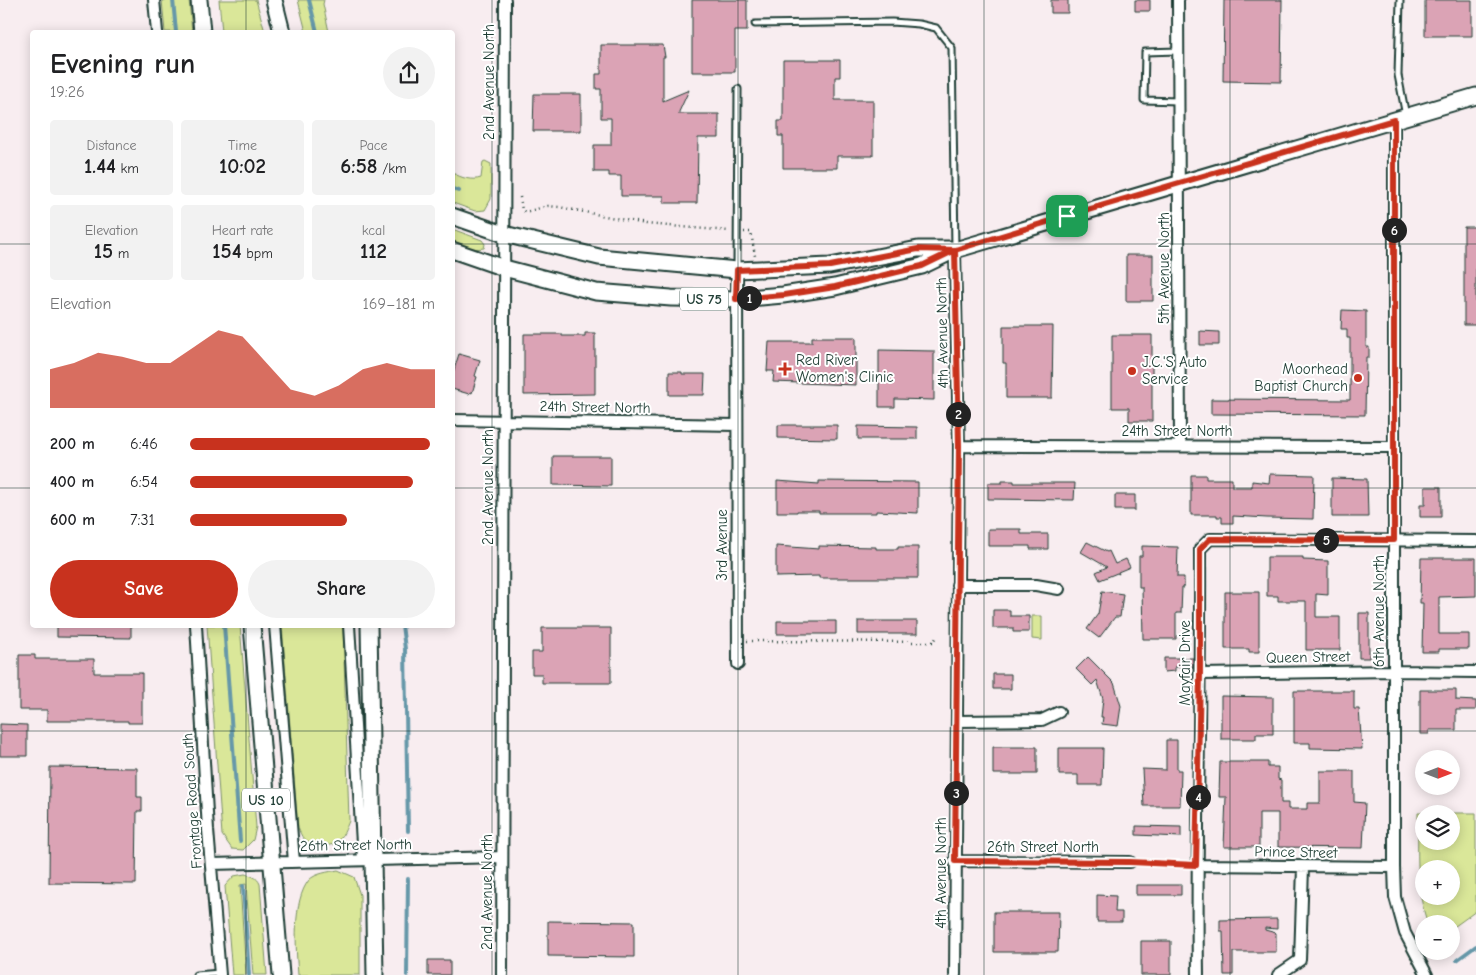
<!DOCTYPE html>
<meta charset="utf-8">
<style>
:root{--surface:#fff;--page:#f2f2f2;--text:#202124;--muted:#757577;--accent:#c8321e}
body{margin:0;font-family:"Comic Neue",sans-serif;background:var(--page);color:var(--text);height:100vh;display:flex;flex-direction:column;font-size:19px;white-space:nowrap}
*{box-sizing:border-box;margin:0}
p{font-size:16px;color:var(--muted)}
.icon{flex:none;width:28px;height:28px;fill:none;stroke:currentColor;stroke-width:2;stroke-linecap:round;stroke-linejoin:round}
.map{position:relative;flex:1;overflow:hidden}
.panel{position:absolute;left:30px;top:30px;width:425px;height:598px;display:flex;flex-direction:column;background:var(--surface);border-radius:5px;box-shadow:0 2px 12px #0003}
.panel>*{flex:none}
.needle{width:32px;rotate:90deg}
.buttons{position:absolute;left:1415px;top:750px;display:grid;gap:10px}
.buttons a{display:grid;place-items:center;width:45px;height:45px;border-radius:50%;background:var(--surface);box-shadow:0 2px 12px #0003;font-size:25px}
.pin{position:absolute;display:grid;place-items:center;width:42px;height:42px;color:#fff;margin:-21px;border-radius:10px;box-shadow:0 2px 8px #0006}
.km{position:absolute;width:25px;height:25px;margin:-12px;border-radius:50%;background:#222;color:#fff;font-size:14px;line-height:25px;text-align:center}
.round{display:grid;place-items:center;flex:none;width:52px;height:52px;border-radius:26px;background:var(--page)}
.head{display:flex;align-items:center;justify-content:space-between;height:85px;padding:0 20px}
h1{font-size:28px;font-weight:800;line-height:38px}
.metrics{display:grid;grid-template-columns:repeat(3,1fr);gap:8px;height:85px;padding:5px 20px}
.metrics div{display:grid;align-content:center;border-radius:5px;background:var(--page);text-align:center}
.metrics b{font-size:21px;font-weight:800}
.metrics small{font-size:14px;font-weight:400}
.metrics p{font-size:14px}
.chart{height:140px;padding:10px 20px}
.chart p{display:flex;justify-content:space-between}
.chart svg{width:100%;height:90px;margin-top:5px;fill:var(--accent);opacity:.7}
.primary-button{display:flex;gap:10px;margin-top:auto;padding:10px 20px}
.primary-button a{flex:1;height:58px;border-radius:30px;background:var(--accent);color:#fff;font-size:20px;font-weight:800;line-height:58px;text-align:center}
.primary-button a+a{background:var(--page);color:var(--text)}
ul{padding:0 20px;list-style:none;font-size:16px}
li{display:grid;grid-template-columns:80px 60px 1fr;align-items:center;height:38px}
li i{height:12px;border-radius:6px;background:var(--accent)}
.map>svg:first-child{display:block}
.green{fill:#dae799;stroke:#7c9266;fill-rule:evenodd}
.lines{fill:none;stroke-linecap:round;stroke-linejoin:round}
.stream{stroke:#6698a9;stroke-width:4}
.building{fill:#dba3b5;stroke:#1f3d34}
.lane-casing{stroke:#1f3d34;stroke-width:9}
.street-casing{stroke:#1f3d34;stroke-width:14}
.primary-casing{stroke:#1f3d34;stroke-width:19}
.path{stroke:#1f3d34;stroke-width:2.5;stroke-dasharray:1 4;stroke-linecap:butt}
.lane{stroke:#fff;stroke-width:5}
.street{stroke:#fff;stroke-width:10}
.primary{stroke:#fff;stroke-width:15}
.route-casing{stroke:#fff;stroke-width:10}
.route{stroke:#c8321e;stroke-width:6}
.grid{fill:none;stroke:#1f3d34;stroke-width:1;stroke-opacity:0.55}
.poi-dot{fill:#c8321e;stroke:#fff;stroke-width:2}
.labels{text-anchor:middle;stroke-width:4;stroke-linejoin:round;paint-order:stroke}
.shield{fill:#fff;stroke:#627771;stroke-width:1}
.shield-label{font-size:14px;font-weight:bold;fill:#1f3d34}
.street-label{font-size:15px;fill:#1f3d34;stroke:#fff}
.poi-label{font-size:15px;fill:#1f3d34;stroke:#fff;text-anchor:start}
</style>
<div class="map">
<svg width="1476" height="975" viewBox="0 0 1476 975">
<rect width="100%" height="100%" fill="#f8edf0"/>
<filter id="ink" filterUnits="userSpaceOnUse"><feTurbulence type="fractalNoise" baseFrequency=".02" numOctaves="2"/><feDisplacementMap in="SourceGraphic" scale="10" xChannelSelector="R" yChannelSelector="G"/><feConvolveMatrix kernelMatrix="1 2 1 2 8 2 1 2 1" color-interpolation-filters="sRGB"/></filter>
<g filter="url(#ink)">
<!-- green -->
<path class="green" d="M162 0H189L192 32H165Z
M219 0H256L265 32H222Z
M298 0H324L323 4 329 32H306Z
M485 161 491 164V199L485 210 475 211 453 203V173C461 178 472 181 481 178L483 162Z
M452 229 482 240 485 244 484 248C473 250 463 246 453 242Z
M1032 616H1042V640L1032 639Z
M207 625H240L256 827 253 840 243 850 232 849 222 835Z
M282 625H343L349 821C346 828 343 837 337 842 330 848 310 846 304 839 301 836 300 832 298 828Z
M1418 813H1476V911L1451 929V924H1428C1415 889 1418 850 1418 813ZM1424 814H1451V841H1424ZM1424 869H1451V896H1424Z
M338 870 354 877 360 895V975H298C296 949 292 901 309 880 316 873 329 872 338 870Z
M245 874C252 876 257 877 260 884L267 975H253L246 884 240 885 246 975H232L225 886 234 876Z"/>
<g class="lines">
<!-- stream -->
<path class="stream" d="M173 0 176 32
M309 0 317 32
M452 189 459 191
M224 625 240 841
M402 625 405 649 408 831
M243 886 249 975
M1457 960 1476 946
M407 975 408 879"/>
</g>
<!-- building -->
<path class="building" d="M692 0H747V31H735V72H692Z
M1051 0H1068V13H1051Z
M1135 0H1150V11H1135Z
M1224 0H1282L1281 82 1223 81Z
M1425 0H1472V36H1425Z
M601 45H663L665 57H663V101L689 90 678 114H719V138H698L697 203H664V196H621V176H609V172H594V145H611V118H601V89H596V74H601Z
M783 60H840V77H835V100H873V156H837V168H783V136H778V121H783Z
M534 94H581V131H533Z
M1464 227H1476V325H1464Z
M1126 255H1153V301H1126Z
M1342 310 1366 311V347H1369V357H1366L1365 415 1211 414V399L1350 400V338H1347V329H1341Z
M1003 326H1053L1052 398H1006V363H1003Z
M1200 331 1219 332V345H1200Z
M585 333H595V394L524 395V334H562V336H585Z
M1112 335H1152V421H1129V408H1112Z
M812 337H856V385L773 382 774 371H767L769 342H812Z
M879 350 934 351V400L895 399V407H879Z
M459 354 480 360 475 376 477 377 472 393 470 392 469 394 452 389V376Z
M669 372H682V374H705L704 395H669Z
M778 425H837V439L778 438Z
M858 426 917 427V439H858Z
M553 456H611V486L553 485Z
M1270 474 1314 475 1313 519 1267 518 1233 516V523H1222V517H1217V515H1191V475H1206V479H1232V487H1252V481L1269 483Z
M1332 478 1367 479 1368 517H1332Z
M777 481 819 484V481L918 482V513L876 511V513H819V511H797V512H777Z
M1002 481H1014V483H1075L1074 500 988 499V483H1002Z
M1425 487H1441V517H1420V505H1425Z
M1115 495H1135V510H1115Z
M988 529H1021V534H1048V549H1030V546H988Z
M1087 542 1107 552 1109 551 1115 564 1126 559 1130 567 1118 572 1119 574 1117 573 1100 580 1096 572 1107 567 1081 552Z
M776 546 819 549V546L876 547V549H898V547H918V578H819V576L776 577Z
M1142 546 1178 547 1177 577H1184V587H1182L1181 613H1176V639H1143L1142 587H1139V556H1142Z
M1267 557H1303V560L1328 561V595L1316 594V617H1340V650H1306V601H1278V596H1267Z
M1421 558H1476V596L1439 597V634H1469V649H1439V652H1422L1423 603H1420Z
M1102 591 1123 594 1120 617H1115L1099 638 1087 629 1098 614Z
M1225 592H1259V652H1249V649H1225Z
M993 610H1010V616H1029V632H1013V628H993Z
M1359 613H1369V658H1359Z
M777 621H836V634H777Z
M858 621H917V634H858Z
M57 625H131V638L57 637Z
M542 628H611V683H542V674H532V652H542Z
M19 655H35V659H94V673H142V723H128V721H47V710H19Z
M1088 657 1114 683 1121 706 1118 726 1102 724 1103 717H1101L1103 699 1097 680 1092 685 1076 669Z
M1164 658H1193V667H1175V671L1164 672Z
M993 674H1011V689H993Z
M1420 690H1456V700L1476 701V710H1456V730H1429V734H1420Z
M1294 691H1354V709H1359L1362 749 1310 748V743H1294Z
M1221 696 1273 697V734H1256V739H1221Z
M0 724 27 725V756H0Z
M1166 740H1177V770H1181L1180 806H1144L1142 769 1166 770Z
M993 747H1037V774H993Z
M1059 748H1103L1102 785H1078V775H1059Z
M1220 762H1268V767H1278V779L1281 780V803H1288V809H1307V803H1320V771H1354V802L1365 803 1363 848 1278 847V813H1259V847H1224L1226 797H1219Z
M50 767 137 768V797H142V811H137L136 884 49 883Z
M1136 826 1181 827V837L1136 835Z
M1136 885H1181V895H1136Z
M1097 895 1116 896 1115 912H1122V922H1097Z
M994 912H1059L1058 952H994Z
M1277 919V929L1265 928V930L1276 933V952H1233V975H1224L1223 931H1220V920Z
M548 921 634 922V957L548 956Z
M1141 941H1171V975H1141Z
M428 960H450V975H428Z"/>
<g class="lines">
<defs>
<path id="lane" d="M1400 0 1398 75 1406 116
M755 24 892 22 919 24 936 28 952 48 955 248
M1178 51 1145 52 1144 100 1178 101
M737 269 738 89
M196 975 220 973"/>
<path id="street" d="M154 0 157 32
M1178 0 1180 446
M1394 120V867L1395 897 1405 933 1427 975
M955 250 959 446 955 975
M737 270 738 664
M452 420 737 425
M959 446 1394 447
M957 585H1036L1059 589
M196 625 208 830 220 975
M275 625 294 862
M349 625 363 860
M1201 674 1394 671 1476 672
M957 721 1042 720 1059 712
M955 861 1130 862
M211 864 502 857
M1197 865 1394 867
M502 975 505 0
M1198 975C1196 833 1201 691 1200 549L1210 539 1476 541
M1278 975 1300 960 1303 867"/>
<path id="primary" d="M199 0 202 32
M274 0 282 32
M452 216 504 234 599 257 737 270 830 266 918 249H951
M452 250 504 268 596 292 671 298 737 299 783 295 835 287 922 266 955 250 1476 96
M252 625 281 975
M369 625 375 975"/>
</defs>
<!-- lane casing -->
<use href="#lane" class="lane-casing"/>
<!-- street casing -->
<use href="#street" class="street-casing"/>
<!-- primary casing -->
<use href="#primary" class="primary-casing"/>
<!-- path -->
<path class="path" d="M520 197 522 210 525 212 548 206 559 207 646 224 729 231
M744 232H751L755 256
M747 641 934 642 937 636
M1141 863 1188 865"/>
<!-- lane -->
<use href="#lane" class="lane"/>
<!-- street -->
<use href="#street" class="street"/>
<!-- primary -->
<use href="#primary" class="primary"/>
</g>
</g>
<g class="lines" filter="url(#ink)">
<defs>
<path id="route" d="M1067 216 955 250 918 249 830 266 737 270 736 299 784 295 835 287 922 266 955 250 959 446 955 861 1130 862 1196 865 1200 674V549L1210 539 1394 540V120L1067 216"/>
</defs>
<!-- route casing -->
<use href="#route" class="route-casing"/>
<!-- route -->
<use href="#route" class="route"/>
</g>
<!-- grid -->
<path class="grid" d="M246 0V32M492 0V975M738 0V975M984 0V975M1230 0V975M0 244H32M452 244H1476M0 488H32M452 488H1476M246 625V975M0 731H1476"/>
<!-- markers -->
<g class="poi-dot">
<path d="M782.5 361.5h5v5h5v5h-5v5h-5v-5h-5v-5h5z"/>
<circle cx="1132" cy="371" r="5"/>
<circle cx="1358" cy="378" r="5"/>
</g>
<g class="labels">
<!-- shield labels -->
<g class="shield">
<rect x="680" y="287.5" width="48" height="23" rx="4"/>
<rect x="242" y="788.5" width="48" height="23" rx="4"/>
</g>
<g class="shield-label">
<text x="704" y="304">US 75</text>
<text x="266" y="805">US 10</text>
</g>
<!-- street labels -->
<g class="street-label">
<text transform="translate(489 82) rotate(-90)" y="5">2nd Avenue North</text>
<text transform="translate(1164 268) rotate(-90)" y="5">5th Avenue North</text>
<text transform="translate(942 333) rotate(-91)" y="5">4th Avenue North</text>
<text transform="translate(595 407) rotate(1)" y="5">24th Street North</text>
<text x="1177" y="436">24th Street North</text>
<text transform="translate(488 487) rotate(-90)" y="5">2nd Avenue North</text>
<text transform="translate(722 545) rotate(-90)" y="5">3rd Avenue</text>
<text transform="translate(1379 611) rotate(-90)" y="5">6th Avenue North</text>
<text transform="translate(1308 657) rotate(-1)" y="5">Queen Street</text>
<text transform="translate(1185 663) rotate(-90)" y="5">Mayfair Drive</text>
<text transform="translate(192 801) rotate(-94)" y="5">Frontage Road South</text>
<text transform="translate(356 845) rotate(-1)" y="5">26th Street North</text>
<text x="1043" y="852">26th Street North</text>
<text transform="translate(1296 852) rotate(1)" y="5">Prince Street</text>
<text transform="translate(941 873) rotate(-90)" y="5">4th Avenue North</text>
<text transform="translate(487 892) rotate(-90)" y="5">2nd Avenue North</text>
</g>
<!-- poi labels -->
<g class="poi-label">
<text x="796" y="365">Red River<tspan x="796" dy="17">Women's Clinic</tspan></text>
<text x="1142" y="367">J.C.'S Auto<tspan x="1142" dy="17">Service</tspan></text>
<text x="1348" y="374" text-anchor="end">Moorhead<tspan x="1348" dy="17">Baptist Church</tspan></text>
</g>
</g>
</svg>
<div class="buttons">
<a><svg class="needle" viewBox="-14 -14 28 28"><path d="M0-13l5 13h-10z" fill="#e53935"/><path d="M0 13l5-13h-10z" fill="#757577"/></svg></a>
<a><svg class="icon" aria-label="layers" viewBox="0 0 24 24"><path d="M12 4l9 5-9 5-9-5zM3 14l9 5 9-5"/></svg></a>
<a>+</a>
<a>−</a>
</div>
<div class="pin" style="left:1067px;top:216px;background:#1e9e55"><svg class="icon" aria-label="arrive" viewBox="0 0 24 24"><path d="M6 21V4h12l-3 4 3 4H6"/></svg></div>
<b class="km" style="left:749px;top:298px">1</b>
<b class="km" style="left:958px;top:414px">2</b>
<b class="km" style="left:956px;top:793px">3</b>
<b class="km" style="left:1198px;top:797px">4</b>
<b class="km" style="left:1326px;top:540px">5</b>
<b class="km" style="left:1394px;top:230px">6</b>
<section class="panel">
<div class="head"><div><h1>Evening run</h1><p>19:26</p></div><a class="round"><svg class="icon" aria-label="share" viewBox="0 0 24 24"><path d="M12 15V3M7 8l5-5 5 5M5 13v7h14v-7"/></svg></a></div>
<div class="metrics">
<div><p>Distance</p><b>1.44<small> km</small></b></div>
<div><p>Time</p><b>10:02</b></div>
<div><p>Pace</p><b>6:58<small> /km</small></b></div>
</div>
<div class="metrics">
<div><p>Elevation</p><b>15<small> m</small></b></div>
<div><p>Heart rate</p><b>154<small> bpm</small></b></div>
<div><p>kcal</p><b>112</b></div>
</div>
<div class="chart"><p><span>Elevation</span>169–181 m</p>
<svg viewBox="0 0 160 44" preserveAspectRatio="none"><path d="M0 44V25L10 22L20 17L30 19L40 22L50 22L60 14L70 6L80 9L90 22L100 35L110 38L120 33L130 25L140 22L150 25L160 25V44z"/></svg>
</div>
<ul>
<li><b>200 m</b>6:46<i style="width:98%"></i></li>
<li><b>400 m</b>6:54<i style="width:91%"></i></li>
<li><b>600 m</b>7:31<i style="width:64%"></i></li>
</ul>
<div class="primary-button"><a>Save</a><a>Share</a></div>
</section>
</div>
